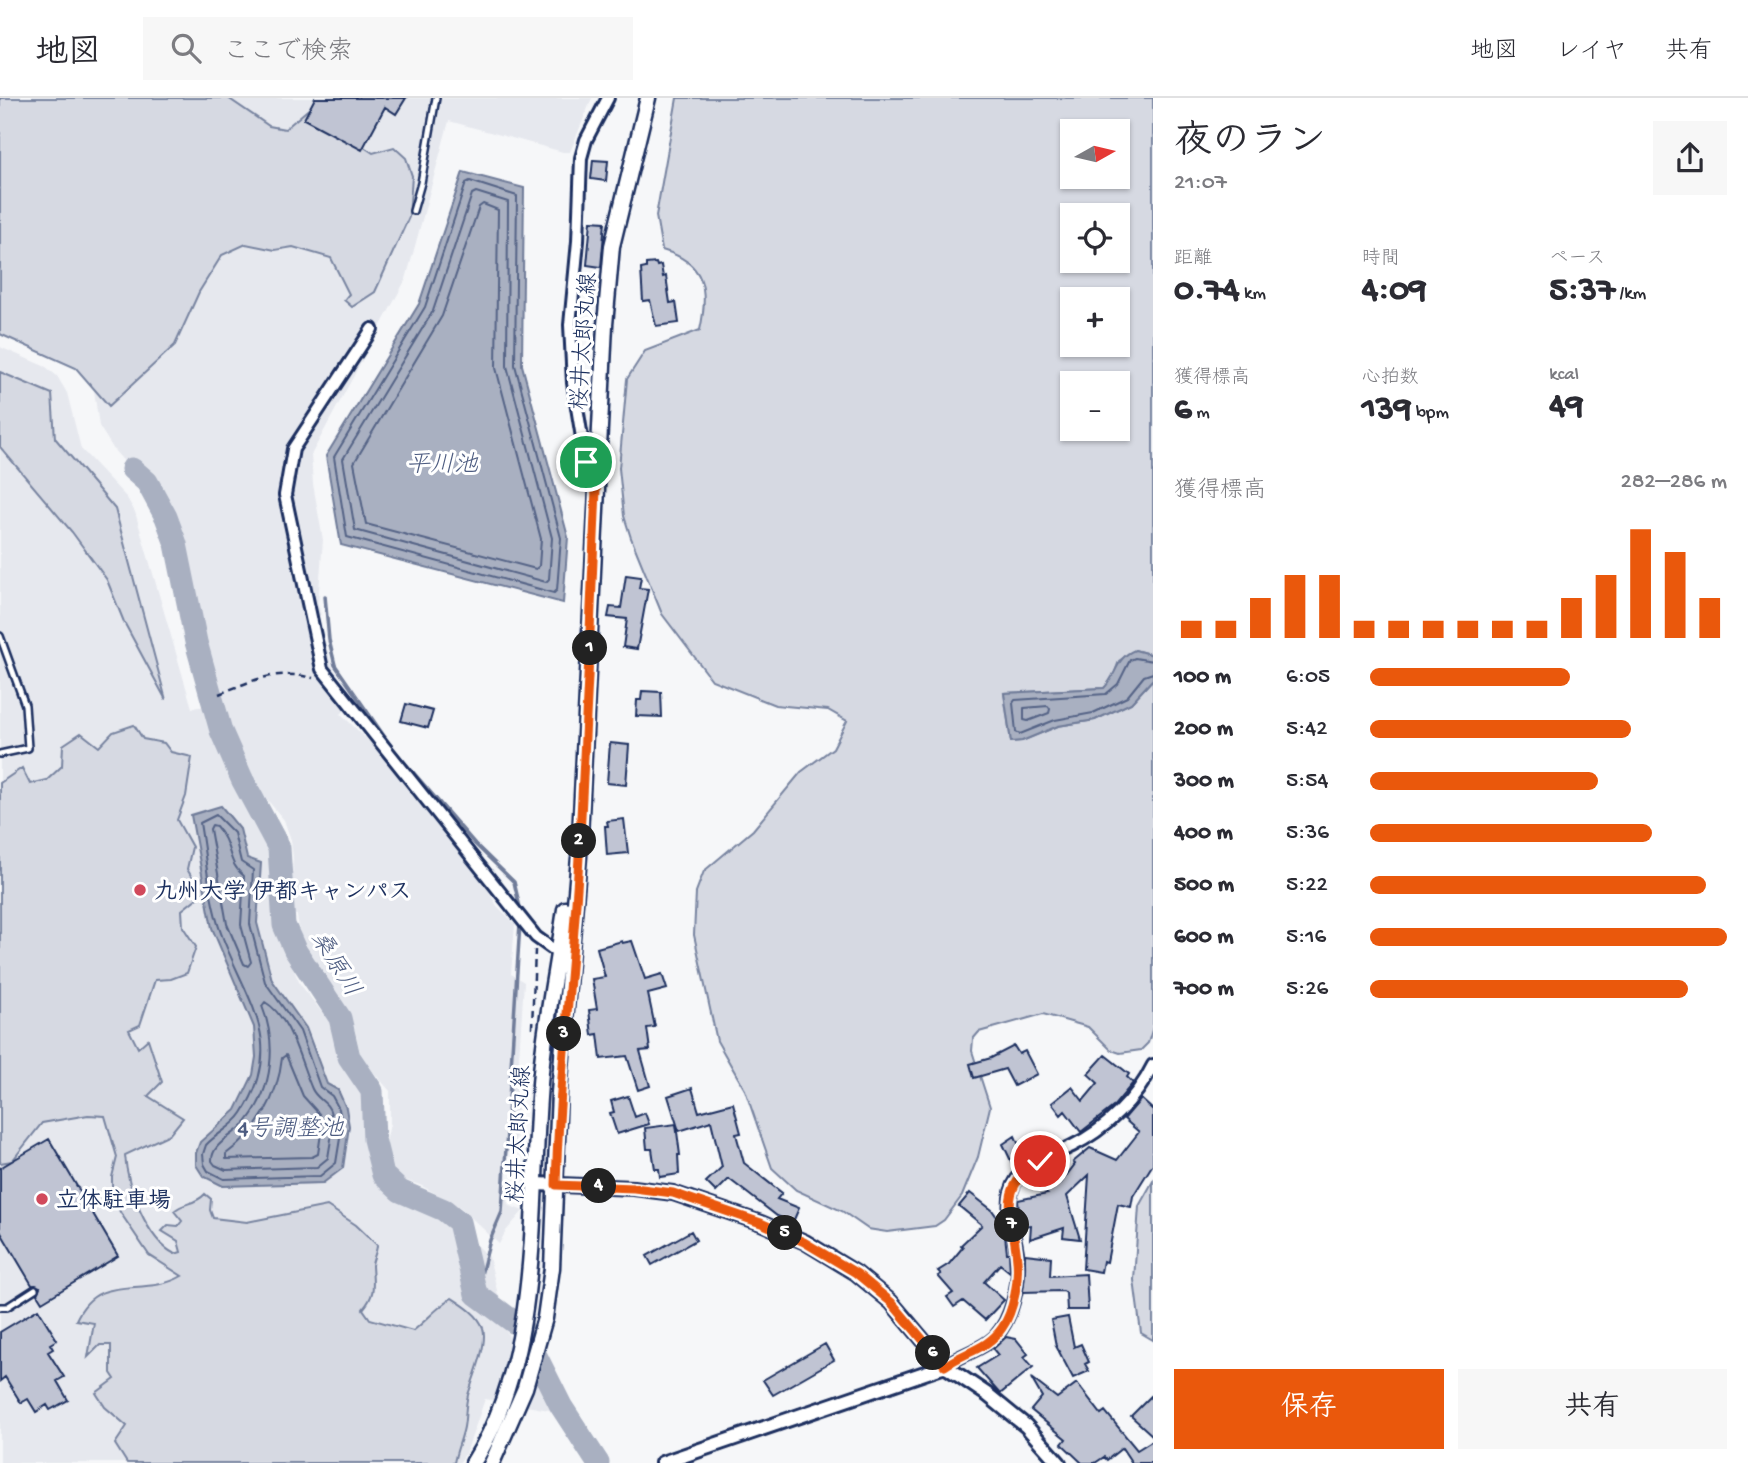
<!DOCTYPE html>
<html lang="ja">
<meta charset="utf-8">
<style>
:root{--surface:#fff;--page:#f7f7f7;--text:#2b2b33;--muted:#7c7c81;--line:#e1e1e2;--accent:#ea580c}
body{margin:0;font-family:"Gochi Hand","Klee One",sans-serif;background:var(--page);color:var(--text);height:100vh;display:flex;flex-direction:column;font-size:26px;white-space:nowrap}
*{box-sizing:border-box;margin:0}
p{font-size:23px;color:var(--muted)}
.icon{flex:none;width:38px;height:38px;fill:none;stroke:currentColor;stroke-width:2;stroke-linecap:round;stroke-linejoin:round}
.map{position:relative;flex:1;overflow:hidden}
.details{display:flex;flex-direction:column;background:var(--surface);width:595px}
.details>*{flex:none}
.needle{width:46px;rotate:82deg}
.tools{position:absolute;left:1060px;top:21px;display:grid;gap:14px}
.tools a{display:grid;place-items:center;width:70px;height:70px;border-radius:0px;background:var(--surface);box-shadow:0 2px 5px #0004;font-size:35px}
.pin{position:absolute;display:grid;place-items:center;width:60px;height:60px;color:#fff;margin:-30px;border:4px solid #fff;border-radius:50%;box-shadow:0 2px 7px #0007}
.km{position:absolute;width:35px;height:35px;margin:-18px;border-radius:50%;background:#222;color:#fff;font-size:19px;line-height:35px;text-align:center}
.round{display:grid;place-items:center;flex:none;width:74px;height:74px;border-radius:0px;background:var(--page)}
.headline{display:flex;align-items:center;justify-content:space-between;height:119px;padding:0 21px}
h1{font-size:38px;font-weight:800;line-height:52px}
.metrics{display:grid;grid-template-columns:repeat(3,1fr);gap:10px;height:119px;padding:7px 21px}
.metrics div{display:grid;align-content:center}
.metrics b{font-size:35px;font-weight:800}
.metrics small{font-size:19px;font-weight:400}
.metrics p{font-size:19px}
.chart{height:196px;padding:14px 21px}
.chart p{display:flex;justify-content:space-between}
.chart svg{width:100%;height:126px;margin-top:7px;stroke:var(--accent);stroke-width:6}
.cta{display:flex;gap:14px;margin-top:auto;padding:14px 21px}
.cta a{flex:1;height:80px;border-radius:0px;background:var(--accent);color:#fff;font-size:28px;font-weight:800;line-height:80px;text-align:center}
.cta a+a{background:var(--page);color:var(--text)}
ul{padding:0 21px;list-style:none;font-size:23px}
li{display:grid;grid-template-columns:112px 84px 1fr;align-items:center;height:52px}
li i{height:18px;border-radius:9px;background:var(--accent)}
header{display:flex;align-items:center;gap:42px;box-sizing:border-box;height:98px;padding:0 35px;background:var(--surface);border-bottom:2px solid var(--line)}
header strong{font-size:33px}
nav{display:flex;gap:38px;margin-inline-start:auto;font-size:24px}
.search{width:490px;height:63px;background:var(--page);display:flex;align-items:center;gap:18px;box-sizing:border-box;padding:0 24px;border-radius:0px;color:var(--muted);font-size:26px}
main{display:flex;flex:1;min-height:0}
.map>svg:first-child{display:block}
.built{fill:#e6e8ee}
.green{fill:#d6d9e2;stroke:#7884a0;stroke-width:2;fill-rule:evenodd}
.water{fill:#a9b0c1;stroke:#707c99;stroke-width:2}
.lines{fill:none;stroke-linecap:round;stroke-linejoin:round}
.shore{stroke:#546386;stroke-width:2}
.stream{stroke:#707c99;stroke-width:3.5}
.river{stroke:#a9b0c1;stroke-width:23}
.building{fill:#c0c4d3;stroke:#1b2f5e;stroke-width:2}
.service-casing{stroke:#1b2f5e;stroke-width:10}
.minor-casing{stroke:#1b2f5e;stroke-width:16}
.tertiary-casing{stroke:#1b2f5e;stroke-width:18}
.secondary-casing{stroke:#1b2f5e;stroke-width:19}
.path{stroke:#1b2f5e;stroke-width:2.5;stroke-dasharray:7 5;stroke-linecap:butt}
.service{stroke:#fff;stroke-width:5}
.minor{stroke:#fff;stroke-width:10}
.tertiary{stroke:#fff;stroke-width:12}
.secondary{stroke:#fff;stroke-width:14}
.route-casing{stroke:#fff;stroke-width:14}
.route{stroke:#ea580c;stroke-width:9}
.poi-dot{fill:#d1495b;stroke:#fff;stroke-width:2.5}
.labels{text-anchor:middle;stroke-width:6;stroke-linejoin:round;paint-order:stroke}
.street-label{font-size:23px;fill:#1b2f5e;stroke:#fff}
.poi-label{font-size:23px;font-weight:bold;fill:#1b2f5e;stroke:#fff;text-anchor:start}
.water-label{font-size:24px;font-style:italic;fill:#4d5c81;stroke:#fff}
</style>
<header>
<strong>地図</strong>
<div class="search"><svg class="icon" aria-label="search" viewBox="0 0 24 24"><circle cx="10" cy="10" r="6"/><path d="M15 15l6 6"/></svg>ここで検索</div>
<nav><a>地図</a><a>レイヤ</a><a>共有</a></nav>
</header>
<main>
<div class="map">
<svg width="1153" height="1365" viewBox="0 0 1153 1365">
<rect width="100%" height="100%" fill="#f6f7f9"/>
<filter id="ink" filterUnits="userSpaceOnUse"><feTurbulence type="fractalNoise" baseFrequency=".0143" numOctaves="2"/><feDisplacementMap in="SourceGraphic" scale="14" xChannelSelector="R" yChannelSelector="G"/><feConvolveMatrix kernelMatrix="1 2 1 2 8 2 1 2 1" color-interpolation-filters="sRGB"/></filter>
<g filter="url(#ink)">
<!-- built -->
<path class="built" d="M0 0H592L570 54H563L449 23 406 181 311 357 313 386 323 442 318 505 321 517 317 519 335 576 351 607 341 616 383 657 432 717 481 779 497 808 515 826 511 876 524 884 518 974V1029L514 1045 504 1061 507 1078 508 1107 523 1113 506 1133 499 1146 460 1109 420 1087 401 1081 389 1064 385 1048 390 1026V993L361 960 354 928 302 851 297 817 290 816 293 761 291 742 284 722 250 681 235 651 219 604 218 591 181 465 176 463 155 399 114 352 99 328 93 285Z
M0 249 46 269 57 278 67 295 81 351 127 400 135 414 192 610 206 608 234 671 267 716 279 738 281 771 279 813 286 854 300 886 331 926 338 941 339 957 344 969 371 999 368 1057 375 1078 381 1089 391 1096 423 1105 455 1125 489 1159 507 1234 519 1261 561 1314 485 1301 466 1355 459 1365H0Z"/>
<!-- green -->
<path class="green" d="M0 0H228L269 28 285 31 311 9 354 36 364 49 373 55 394 49 406 60 412 78 409 119 375 194 352 209 344 202 349 196 331 160 293 149 275 152 246 146 222 157 199 194 175 247 109 308 76 270 0 236Z
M677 0H1153V557L1135 552 1119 563 1112 582 1104 590 1004 595 1011 644 1022 643 1058 628 1095 622 1131 605 1153 581V929L1148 945 1141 952 1120 955 1111 952 1088 929 1043 916 979 934 973 941 972 953 990 1009 978 1059 962 1098 944 1122 935 1128 887 1134 868 1131 842 1113 796 1092 772 1070 745 992 717 943 694 837 696 794 704 773 753 732 801 674 833 650 847 623 828 612 775 607 712 582 662 516 631 440 624 418 619 370 627 281 645 253 700 232C709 191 705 164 662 152L656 118ZM1073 33H1118V79H1073ZM1073 117H1118V163H1073ZM1073 201H1118V247H1073ZM1073 285H1118V331H1073Z
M0 274 52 296 55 340 115 411 166 602 124 524 107 482 72 434 0 349Z
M134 627 143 641 164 645 171 654 192 659 186 698 177 722 192 749 187 771 202 796 182 812 183 829 196 849 187 875 171 881 155 882 140 927 129 932 138 950 148 941 162 984 148 998 183 1020 170 1036 125 1057C127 1087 146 1142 175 1156L181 1154 178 1143 162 1133 168 1127 178 1128 182 1123 174 1113C184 1104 195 1107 205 1096L211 1101 210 1112 213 1120 247 1124 327 1108 356 1127 377 1147C377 1154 372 1162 372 1168 373 1187 376 1196 363 1211L370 1221 413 1233C427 1222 437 1209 452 1200 463 1207 479 1217 483 1230 488 1246 473 1281 468 1297 465 1308 466 1318 464 1329 462 1340 456 1353 454 1365H127L115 1346 127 1328 105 1309 96 1295 115 1281 111 1275V1247H100L88 1259 94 1225 76 1222C99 1172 142 1201 182 1178L149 1157 120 1114 112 1094V1079L117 1059 105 1018 88 1017 42 1025 12 1063 0 1065V685L22 670 30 686 47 682 62 668 63 647 81 635 99 649 113 634Z
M1153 1083V1242L1141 1235 1134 1182 1139 1108Z"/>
<!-- water -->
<path class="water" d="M463 74 524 90 522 267 568 439 563 505 341 447 326 358 419 206Z
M1135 552 1153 557V581L1131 605 1095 622 1058 628 1022 643 1011 644 1004 595 1104 590C1117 577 1116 559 1135 552Z
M221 708 240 731 247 760 261 765 257 825 272 882 306 930 327 986 338 992 346 1010 349 1028 343 1070 323 1085 223 1088 203 1078 196 1067V1055L200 1044 236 1012 253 977 256 959 254 929 212 830 191 717Z"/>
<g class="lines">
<!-- shore -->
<path class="shore" d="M470 83 517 98 515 267 561 440 557 492 554 495 347 439 334 359 425 209 466 85Z
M476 94 508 104 507 268 552 440 549 481 546 484 355 432 343 361 433 213 472 96Z
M483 106 498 112 496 270 541 441 539 468 536 471 366 426 354 365 442 218 479 109Z
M1153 563 1135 560 1130 562 1118 586 1106 596 1015 602 1013 605 1016 634 1020 636 1055 622 1093 615 1127 599 1144 578 1153 575
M1048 608 1050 611 1049 615 1028 623 1024 622V610Z
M216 717 234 735 241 764 253 772 250 826 265 884 300 933 320 989 332 998 339 1011 342 1028 336 1065 320 1078 224 1081 208 1073 204 1066 203 1056 206 1047C217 1035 233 1029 242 1015 288 944 245 901 221 835 209 803 206 759 200 725Z
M212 727 216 728C233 747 226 764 244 778L241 827 251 864 248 868 244 866 227 826 210 731Z
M265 904C291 919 300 964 312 991 317 1002 328 1003 331 1016 334 1031 330 1046 328 1060L317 1069 226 1072 215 1067 212 1063C211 1045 237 1036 247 1023 273 990 277 946 262 908Z
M286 957 303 998 320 1017 322 1028 318 1056 312 1059 226 1061V1056C258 1033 278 999 282 960Z"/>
<!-- stream -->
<path class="stream" d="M325 498 329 542 335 567 393 651 475 746 514 784 521 814
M476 1196 490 1142 502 1114 520 825"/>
<!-- river -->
<path class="river" d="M132 371 147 384 166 419 176 446 196 544 221 633 242 681 279 750 284 827 295 852 340 920 349 959 372 993 374 1041 383 1077 400 1093 444 1112 459 1124 476 1196 522 1230 561 1308 598 1365"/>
</g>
<!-- building -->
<path class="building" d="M315 0H406L396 16 385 9 362 52 304 21Z
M593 62 608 63 606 83 591 81Z
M591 123 605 124 601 169 587 167Z
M656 165 657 168 661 167 663 179 666 178 670 205 676 204 679 225 656 228 650 202 643 203 641 171 646 170V166Z
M626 477 641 479 639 490 648 491 637 551 623 549 627 521 608 519 610 509 621 510Z
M642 593 661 594 662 619 636 618 637 602H641Z
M406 606 433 613 428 630 401 623Z
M610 645 629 647 626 687 607 685Z
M624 721 628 755 607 757 605 728H608L607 723Z
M622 843V845L632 843 645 881 662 876 667 891 648 896 655 929 647 930 650 952 640 953 650 988 638 992 627 958 601 961 598 936 592 937 589 912 597 911 592 881 605 879 597 850Z
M1014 948 1019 956 1025 953 1037 976 1014 988 1005 971 974 980 970 966 991 960Z
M1105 957 1129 976 1127 979 1133 985 1113 1009 1081 1034 1065 1013 1061 1017 1052 1005 1072 989 1083 1003 1098 985 1088 976Z
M692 990 699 1014 733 1005 741 1035 736 1036 744 1065 782 1095 777 1101 799 1110 793 1124 777 1118 729 1081 716 1094 706 1084 722 1069 711 1023 679 1033 668 998Z
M628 998 635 1019 645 1015 649 1026 617 1036 610 1015 614 1014 611 1003Z
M1141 1001 1153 1012V1066L1133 1098 1131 1109 1118 1106 1107 1164 1103 1163 1101 1174 1083 1171 1089 1077 1067 1098 1080 1141 1063 1139 1064 1130 1030 1141 1031 1127 1020 1128 1018 1102 1047 1096 1029 1084 1041 1077 1044 1080 1047 1077 1060 1086 1075 1066 1073 1064 1090 1050 1117 1062 1139 1034 1124 1021Z
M676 1026 680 1057H678L679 1076 660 1079 659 1071H655L652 1051H647L645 1030Z
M1015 1038 1025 1061 1012 1065 1003 1046Z
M49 1041 118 1158 42 1204 37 1196 40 1189 32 1187 0 1133V1070Z
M970 1095 992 1112 1004 1129 1007 1155H1009L1010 1174 1000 1166 984 1184 1004 1202 985 1222 963 1203 954 1209 947 1199 953 1195 938 1178 941 1176 938 1173 949 1166 963 1149 961 1147 982 1127 959 1108Z
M691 1133 696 1142 652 1167 647 1158Z
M1025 1156 1051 1159 1050 1178 1086 1176 1088 1212H1067L1066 1195 1063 1193 1023 1194Z
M38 1211 57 1242 50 1246 53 1251 48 1254 64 1279 57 1283 68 1302 50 1312 47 1307 36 1314 28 1301 21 1305 5 1279 0 1283V1234Z
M1068 1219 1074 1249 1081 1246 1089 1264 1085 1266 1089 1273 1073 1280 1056 1248 1051 1222Z
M1006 1239 1016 1241 1028 1256 1024 1259 1033 1269 1000 1296 977 1270 998 1257 993 1251Z
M825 1246 834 1262 773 1297 763 1282Z
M1031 1280 1057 1300 1077 1285 1101 1316 1105 1313 1137 1352 1153 1342V1365H1132L1122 1350 1107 1362 1104 1359 1095 1365H1082L1062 1346 1066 1341 1031 1312 1042 1299Z
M1153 1296V1338L1131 1318Z"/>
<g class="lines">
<defs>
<path id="service" d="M413 113 421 85 436 0
M0 538 25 607 28 650 0 656
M0 1209H7L35 1191"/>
<path id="minor" d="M372 231 293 351 285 397 322 571 536 839 564 859
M597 368 586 364 573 285 570 227 578 143 581 60 586 42 608 0
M945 1268C961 1256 980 1253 995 1239 1012 1221 1019 1187 1018 1164 1017 1137 1000 1106 1017 1081 1029 1063 1054 1057 1072 1048 1105 1032 1136 1002 1153 967"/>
<path id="tertiary" d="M536 1086 634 1090 673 1095 761 1125 805 1144 856 1175 891 1204 945 1268 988 1297 1026 1328 1059 1365
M662 1365 945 1268"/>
<path id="secondary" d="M473 1365C542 1257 530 1108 540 986 544 928 557 869 565 811
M492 1365 525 1290 545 1220 552 1170 559 994 579 759 605 227 612 148 648 0"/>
</defs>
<!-- service casing -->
<use href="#service" class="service-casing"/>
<!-- minor casing -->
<use href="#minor" class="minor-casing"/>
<!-- tertiary casing -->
<use href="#tertiary" class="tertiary-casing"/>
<!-- secondary casing -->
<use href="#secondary" class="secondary-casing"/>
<!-- path -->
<path class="path" d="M219 596C254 582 274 571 313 580
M532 930 535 852"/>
<!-- service -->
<use href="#service" class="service"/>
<!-- minor -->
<use href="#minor" class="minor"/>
<!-- tertiary -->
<use href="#tertiary" class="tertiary"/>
<!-- secondary -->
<use href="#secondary" class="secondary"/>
</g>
</g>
<g class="lines" filter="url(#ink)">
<defs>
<path id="route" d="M586 364 597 368C592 498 586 629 579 759 573 869 559 977 556 1087L634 1090 673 1095 761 1125 804 1144 856 1175 891 1204 945 1268C964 1254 988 1251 1002 1230 1014 1213 1019 1182 1017 1162 1014 1120 994 1090 1040 1063"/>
</defs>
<!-- route casing -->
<use href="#route" class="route-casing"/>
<!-- route -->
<use href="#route" class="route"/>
</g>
<!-- markers -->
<g class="poi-dot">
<circle cx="140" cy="792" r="7"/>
<circle cx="42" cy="1101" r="7"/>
</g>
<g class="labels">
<!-- street labels -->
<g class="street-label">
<text transform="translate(582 243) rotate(-86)" y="8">桜井太郎丸線</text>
<text transform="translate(517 1036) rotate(-87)" y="8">桜井太郎丸線</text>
</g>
<!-- poi labels -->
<g class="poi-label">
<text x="154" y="800">九州大学 伊都キャンパス</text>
<text x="56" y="1109">立体駐車場</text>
</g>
<!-- water labels -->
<g class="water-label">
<text x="442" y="373">平川池</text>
<text transform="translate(337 865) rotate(58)" y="8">桑原川</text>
<text x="290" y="1037">4号調整池</text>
</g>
</g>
</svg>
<div class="tools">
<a><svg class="needle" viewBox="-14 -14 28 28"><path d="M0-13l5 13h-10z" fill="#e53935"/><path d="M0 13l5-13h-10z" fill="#7c7c81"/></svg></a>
<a><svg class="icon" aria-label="locate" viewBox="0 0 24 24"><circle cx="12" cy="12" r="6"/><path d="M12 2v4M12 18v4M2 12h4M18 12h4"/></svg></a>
<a>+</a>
<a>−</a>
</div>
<div class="pin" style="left:586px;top:364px;background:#1e9e55"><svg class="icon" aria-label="arrive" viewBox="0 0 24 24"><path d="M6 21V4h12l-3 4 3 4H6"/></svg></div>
<div class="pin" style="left:1040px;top:1063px;background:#d93025"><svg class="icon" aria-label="check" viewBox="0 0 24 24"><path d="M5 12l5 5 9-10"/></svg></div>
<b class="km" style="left:590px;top:550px">1</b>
<b class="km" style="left:579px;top:743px">2</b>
<b class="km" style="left:564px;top:936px">3</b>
<b class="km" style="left:599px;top:1088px">4</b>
<b class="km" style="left:785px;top:1135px">5</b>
<b class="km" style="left:933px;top:1255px">6</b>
<b class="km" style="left:1012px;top:1127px">7</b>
</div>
<section class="details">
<div class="headline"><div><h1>夜のラン</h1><p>21:07</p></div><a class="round"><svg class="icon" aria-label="share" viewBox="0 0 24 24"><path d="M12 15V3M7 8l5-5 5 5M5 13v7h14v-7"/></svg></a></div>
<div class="metrics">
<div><p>距離</p><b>0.74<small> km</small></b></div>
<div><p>時間</p><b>4:09</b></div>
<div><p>ペース</p><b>5:37<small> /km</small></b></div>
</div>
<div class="metrics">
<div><p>獲得標高</p><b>6<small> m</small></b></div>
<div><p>心拍数</p><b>139<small> bpm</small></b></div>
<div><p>kcal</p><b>49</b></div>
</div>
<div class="chart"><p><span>獲得標高</span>282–286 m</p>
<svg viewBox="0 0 160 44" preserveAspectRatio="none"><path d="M5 44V38M15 44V38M25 44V30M35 44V22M45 44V22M55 44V38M65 44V38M75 44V38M85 44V38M95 44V38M105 44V38M115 44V30M125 44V22M135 44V6M145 44V14M155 44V30"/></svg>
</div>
<ul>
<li><b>100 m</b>6:05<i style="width:56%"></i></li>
<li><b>200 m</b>5:42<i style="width:73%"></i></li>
<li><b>300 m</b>5:54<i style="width:64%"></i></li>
<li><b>400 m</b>5:36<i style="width:79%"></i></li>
<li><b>500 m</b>5:22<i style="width:94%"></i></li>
<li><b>600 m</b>5:16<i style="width:100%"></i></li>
<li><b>700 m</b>5:26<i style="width:89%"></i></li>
</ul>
<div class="cta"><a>保存</a><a>共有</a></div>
</section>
</main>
